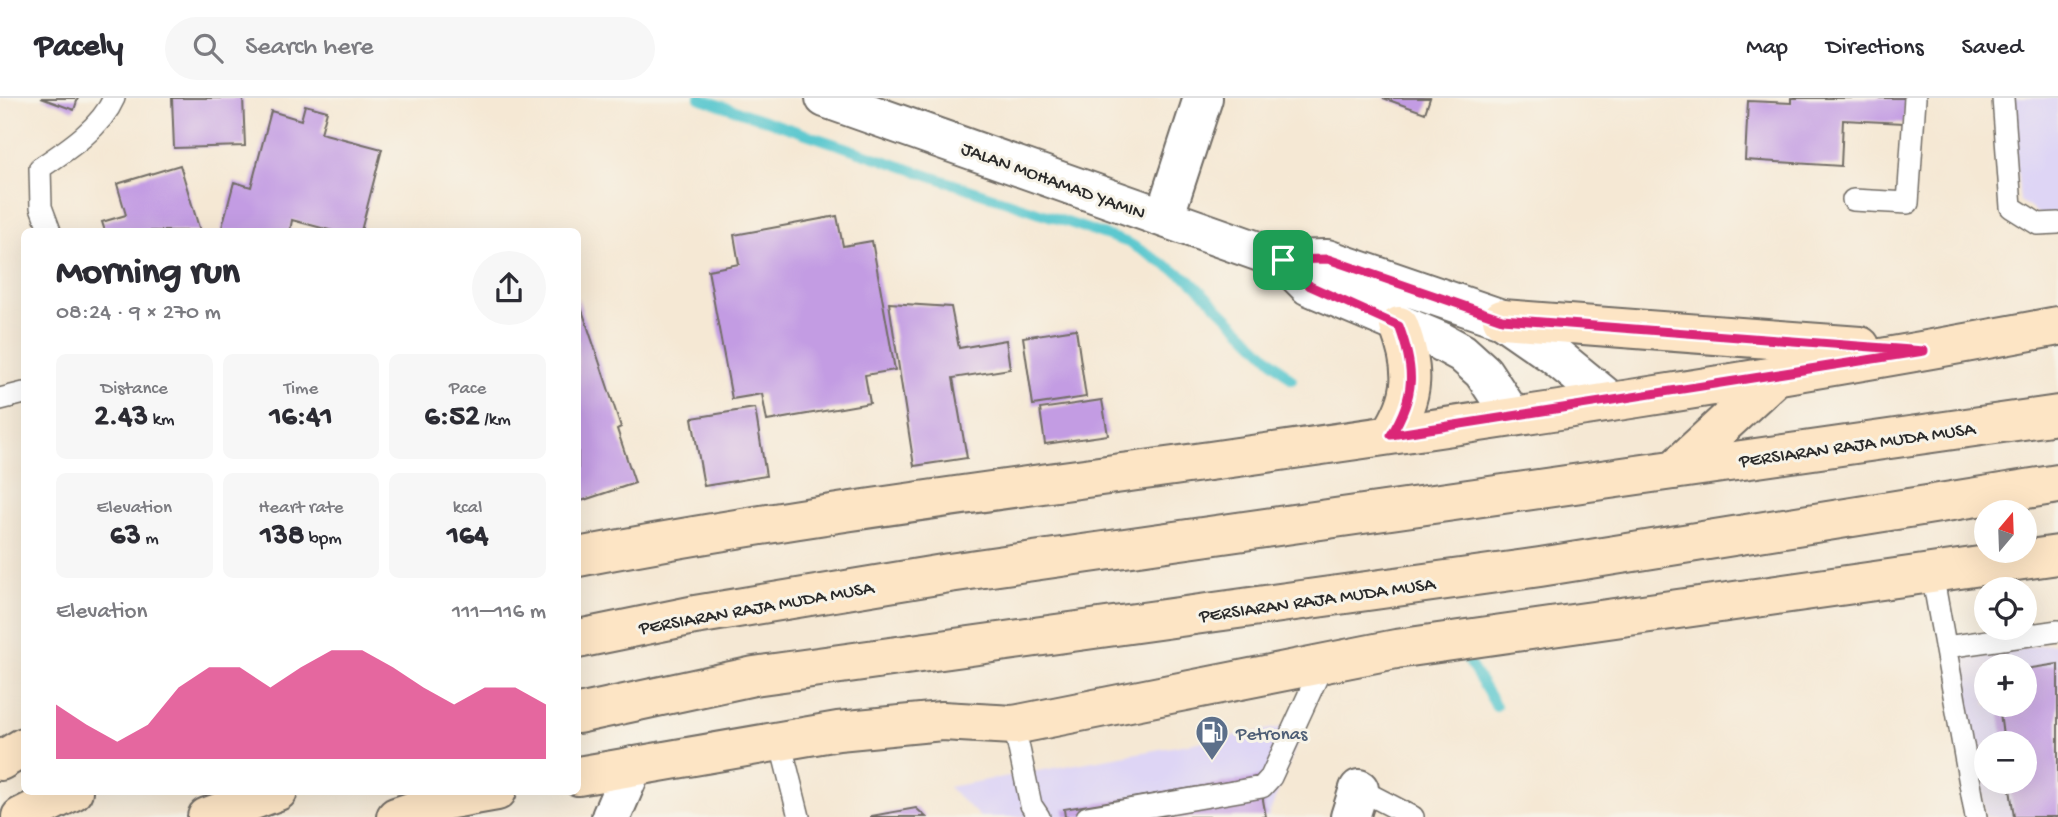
<!DOCTYPE html>
<meta charset="utf-8">
<style>
:root{--surface:#fff;--page:#f7f7f7;--text:#2b2b33;--muted:#7c7c81;--line:#e1e1e2;--accent:#db2777}
body{margin:0;font-family:"Gochi Hand",sans-serif;background:var(--page);color:var(--text);height:100vh;display:flex;flex-direction:column;font-size:26px;white-space:nowrap}
*{box-sizing:border-box;margin:0}
p{font-size:23px;color:var(--muted)}
.icon{flex:none;width:38px;height:38px;fill:none;stroke:currentColor;stroke-width:2;stroke-linecap:round;stroke-linejoin:round}
.map{position:relative;flex:1;overflow:hidden}
.sheet{position:absolute;left:21px;top:130px;width:560px;height:567px;display:flex;flex-direction:column;background:var(--surface);border-radius:10px;box-shadow:0 7px 28px #0002}
.sheet>*{flex:none}
.needle{width:46px;rotate:19deg}
.controls{position:absolute;left:1974px;top:402px;display:grid;gap:14px}
.controls a{display:grid;place-items:center;width:63px;height:63px;border-radius:50%;background:var(--surface);box-shadow:0 7px 28px #0002;font-size:35px}
.pin{position:absolute;display:grid;place-items:center;width:60px;height:60px;color:#fff;margin:-30px;border-radius:14px;box-shadow:0 4px 10px #0006}
.round{display:grid;place-items:center;flex:none;width:74px;height:74px;border-radius:37px;background:var(--page)}
.summary{display:flex;align-items:center;justify-content:space-between;height:119px;padding:0 35px}
h1{font-size:38px;font-weight:700;line-height:52px}
.metrics{display:grid;grid-template-columns:repeat(3,1fr);gap:10px;height:119px;padding:7px 35px}
.metrics div{display:grid;align-content:center;border-radius:10px;background:var(--page);text-align:center}
.metrics b{font-size:30px;font-weight:700}
.metrics small{font-size:19px;font-weight:400}
.metrics p{font-size:19px}
.chart{height:196px;padding:14px 35px}
.chart p{display:flex;justify-content:space-between}
.chart svg{width:100%;height:126px;margin-top:7px;fill:var(--accent);opacity:.7}
header{display:flex;align-items:center;gap:42px;box-sizing:border-box;height:98px;padding:0 35px;background:var(--surface);border-bottom:2px solid var(--line)}
header strong{font-size:33px}
nav{display:flex;gap:38px;margin-inline-start:auto;font-size:24px}
.search{width:490px;height:63px;background:var(--page);display:flex;align-items:center;gap:18px;box-sizing:border-box;padding:0 24px;border-radius:38px;color:var(--muted);font-size:26px}
.map>svg:first-child{display:block}
.built{fill:#ded5f5;fill-rule:evenodd}
.lines{fill:none;stroke-linecap:round;stroke-linejoin:round}
.stream{stroke:#5bc8cf;stroke-width:10}
.building{fill:#c39ce3}
.lane-casing{stroke:#726d66;stroke-width:24}
.street-casing{stroke:#726d66;stroke-width:42}
.secondary-casing{stroke:#726d66;stroke-width:42}
.lane{stroke:#fff;stroke-width:21}
.street{stroke:#fff;stroke-width:38}
.secondary{stroke:#fde5c5;stroke-width:38}
.route-casing{stroke:#fff;stroke-width:14}
.route{stroke:#db2777;stroke-width:9}
.labels{text-anchor:middle;stroke-width:6;stroke-linejoin:round;paint-order:stroke}
.street-label{font-size:19px;fill:#2b2b2b;stroke:#f7f3e8}
.service-label{font-size:19px;fill:#4e5e75;stroke:#f7f3e8;text-anchor:start}
</style>
<header>
<strong>Pacely</strong>
<div class="search"><svg class="icon" aria-label="search" viewBox="0 0 24 24"><circle cx="10" cy="10" r="6"/><path d="M15 15l6 6"/></svg>Search here</div>
<nav><a>Map</a><a>Directions</a><a>Saved</a></nav>
</header>
<div class="map">
<svg width="2058" height="719" viewBox="0 0 2058 719">
<rect width="100%" height="100%" fill="#f7f3e8"/>
<filter id="ink" filterUnits="userSpaceOnUse"><feTurbulence type="fractalNoise" baseFrequency=".0143" numOctaves="2"/><feDisplacementMap in="SourceGraphic" scale="14" xChannelSelector="R" yChannelSelector="G"/><feConvolveMatrix kernelMatrix="1 2 1 2 8 2 1 2 1" color-interpolation-filters="sRGB"/></filter>
<filter id="wash" filterUnits="userSpaceOnUse"><feTurbulence type="fractalNoise" baseFrequency=".00686" numOctaves="4" result="noise"/><feDisplacementMap in="SourceGraphic" scale="28" xChannelSelector="R" yChannelSelector="G"/><feGaussianBlur stdDeviation="1.57" result="paint"/><feColorMatrix in="noise" values="0 0 0 0 0 0 0 0 0 0 0 0 0 0 0 0 0 1.4 0 .05"/><feComposite in="paint" operator="in"/></filter>
<g filter="url(#wash)">
<rect width="100%" height="100%" fill="#f5e8d4"/>
<!-- built -->
<path class="built" d="M2011 0H2058V115L2042 118 2020 103Z
M2058 545V719H1986L1960 559ZM1986 569H2025V607H1986ZM1986 646H2025V684H1986Z
M1305 625 1268 719H980L948 689Z"/>
<g class="lines">
<!-- stream -->
<path class="stream" d="M699 0 1129 145 1189 181 1292 282
M1463 555 1496 608"/>
</g>
<g id="blocks">
<!-- building -->
<path class="building" d="M41 0H78L74 12Z
M172 0H243L245 48 174 50Z
M1383 0H1430L1425 15Z
M1791 0H1906L1904 25 1843 22 1841 68 1745 62 1748 3 1791 5Z
M305 7 327 13 321 35 382 51 361 133H333L292 122 290 133H221L234 84 251 89 271 13 301 22Z
M180 67 200 133H105L102 124 126 117 117 86Z
M837 118 843 148 872 143 895 272 865 277 870 305 767 323 762 296 732 301 708 172 739 166 734 137Z
M578 200 621 329 617 331 635 385 578 404Z
M889 205 951 209 959 250 1006 242 1010 271 953 280 967 360 914 368Z
M1076 231 1086 299 1033 307 1023 239Z
M1102 302 1108 337 1045 346 1040 311Z
M755 310 766 378 704 388 692 320Z
M2058 566V719H2014L2009 684H2025V646H2004L1999 607H2025V571Z
M1259 679 1266 719H1065L1064 711Z
M916 710 926 719H871V718Z"/>
</g>
</g>
<g filter="url(#ink)">
<use href="#blocks" fill-opacity="0" stroke="#726d66" stroke-width="2"/>
<g class="lines">
<defs>
<path id="lane" d="M2003 0 2011 109 2038 126 2058 125
M1853 102 1908 105 1915 0
M50 133 41 109 40 70C67 52 101 30 114 0
M0 301 24 295
M1932 475 1976 719
M1946 549 2058 533
M1014 627 1031 707 1039 719
M780 643 799 719
M1359 691 1413 719
M1087 719 1262 689 1271 679 1323 566"/>
<path id="street" d="M825 0 1283 162 1327 161 1502 221 1554 257 1609 302
M1164 120 1203 0
M1283 162 1309 188 1440 243 1462 255 1483 274 1512 318
M611 719 633 668
M1350 719 1359 691"/>
<path id="secondary" d="M1502 221 1860 248
M1390 337C1416 297 1415 271 1399 228
M1674 372 1777 277
M578 459C787 419 999 392 1210 363 1493 323 1777 281 2058 228
M578 541 695 517 949 475 2058 317
M578 616 754 578 1540 469 2058 386
M0 663 24 649
M578 678 838 633 942 623 1014 627 1396 551 2058 457
M21 719 73 693
M207 719 278 693
M396 719 446 702 497 693"/>
</defs>
<!-- lane casing -->
<use href="#lane" class="lane-casing"/>
<!-- street casing -->
<use href="#street" class="street-casing"/>
<!-- secondary casing -->
<use href="#secondary" class="secondary-casing"/>
<!-- lane -->
<use href="#lane" class="lane"/>
<!-- street -->
<use href="#street" class="street"/>
<!-- secondary -->
<use href="#secondary" class="secondary"/>
</g>
</g>
<g class="lines" filter="url(#ink)">
<defs>
<path id="route" d="M1328 161 1502 221 1924 253 1391 337C1416 297 1415 271 1399 228L1310 188 1283 162Z"/>
</defs>
<!-- route casing -->
<use href="#route" class="route-casing"/>
<!-- route -->
<use href="#route" class="route"/>
</g>
<!-- icons -->
<defs>
<symbol id="fuel-pin" viewBox="-11 -11 22 30"><path d="M0 17L-7.5 6A9.5 9.5 0 1 1 7.5 6Z" fill="#5c6f8a" stroke="#f7f3e8"/><path d="M-5.5-6h7V0h2V4h1.3V-2.5L3-4.5l.8-.8L6-3V5H2.5V1h-1V6h-7ZM-4.2-4.7v3.2H.2V-4.7Z" fill="#fff"/></symbol>
</defs>
<g fill-rule="evenodd">
<use href="#fuel-pin" x="1193" y="615" width="38" height="52"/>
</g>
<g class="labels">
<!-- street labels -->
<g class="street-label">
<text transform="translate(1054 81) rotate(20)" y="7">JALAN MOHAMAD YAMIN</text>
<text transform="translate(1857 345) rotate(-8)" y="7">PERSIARAN RAJA MUDA MUSA</text>
<text transform="translate(1317 500) rotate(-8)" y="7">PERSIARAN RAJA MUDA MUSA</text>
<text transform="translate(756 508) rotate(-10)" y="7">PERSIARAN RAJA MUDA MUSA</text>
</g>
<!-- service labels -->
<g class="service-label">
<text x="1236" y="641">Petronas</text>
</g>
</g>
</svg>
<div class="controls">
<a><svg class="needle" viewBox="-14 -14 28 28"><path d="M0-13l5 13h-10z" fill="#e53935"/><path d="M0 13l5-13h-10z" fill="#7c7c81"/></svg></a>
<a><svg class="icon" aria-label="locate" viewBox="0 0 24 24"><circle cx="12" cy="12" r="6"/><path d="M12 2v4M12 18v4M2 12h4M18 12h4"/></svg></a>
<a>+</a>
<a>−</a>
</div>
<div class="pin" style="left:1283px;top:162px;background:#1e9e55"><svg class="icon" aria-label="arrive" viewBox="0 0 24 24"><path d="M6 21V4h12l-3 4 3 4H6"/></svg></div>
<section class="sheet">
<div class="summary"><div><h1>Morning run</h1><p>08:24 · 9 × 270 m</p></div><a class="round"><svg class="icon" aria-label="share" viewBox="0 0 24 24"><path d="M12 15V3M7 8l5-5 5 5M5 13v7h14v-7"/></svg></a></div>
<div class="metrics">
<div><p>Distance</p><b>2.43<small> km</small></b></div>
<div><p>Time</p><b>16:41</b></div>
<div><p>Pace</p><b>6:52<small> /km</small></b></div>
</div>
<div class="metrics">
<div><p>Elevation</p><b>63<small> m</small></b></div>
<div><p>Heart rate</p><b>138<small> bpm</small></b></div>
<div><p>kcal</p><b>164</b></div>
</div>
<div class="chart"><p><span>Elevation</span>111–116 m</p>
<svg viewBox="0 0 160 44" preserveAspectRatio="none"><path d="M0 44V25L10 32L20 38L30 32L40 19L50 12L60 12L70 19L80 12L90 6L100 6L110 12L120 19L130 25L140 19L150 19L160 25V44z"/></svg>
</div>
</section>
</div>
